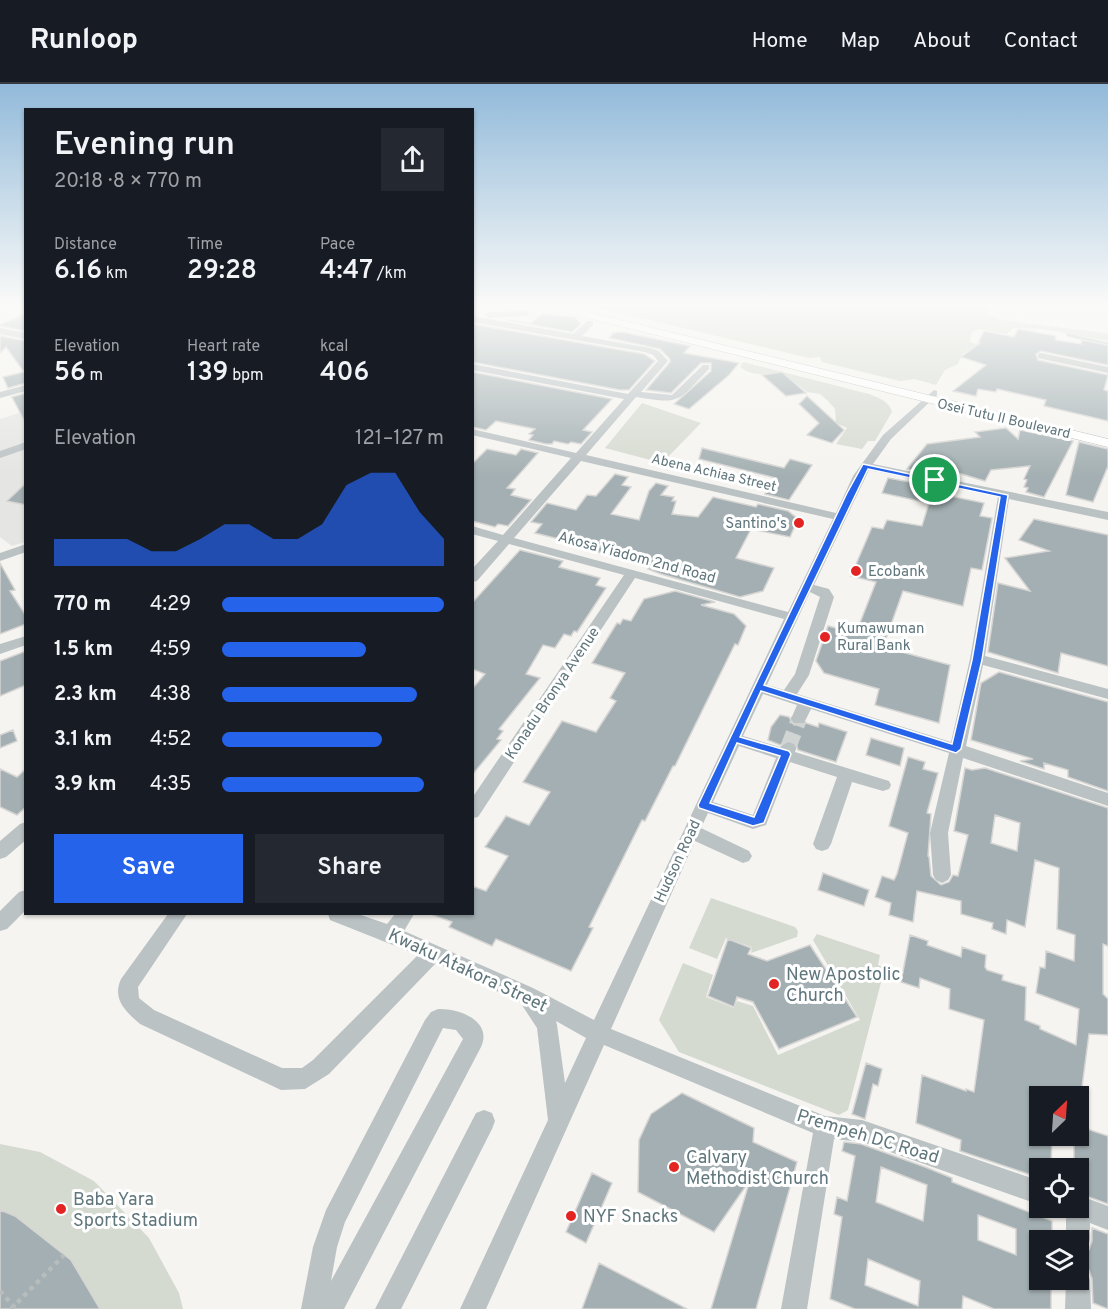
<!DOCTYPE html>
<meta charset="utf-8">
<style>
:root{--surface:#171b24;--page:#242831;--text:#f1f3f6;--muted:#9ea1a6;--line:#363941;--accent:#2563eb}
body{margin:0;font-family:Overpass,sans-serif;background:var(--page);color:var(--text);height:100vh;display:flex;flex-direction:column;font-size:22px;white-space:nowrap}
*{box-sizing:border-box;margin:0}
p{font-size:20px;color:var(--muted)}
.icon{flex:none;width:33px;height:33px;fill:none;stroke:currentColor;stroke-width:2;stroke-linecap:round;stroke-linejoin:round}
.map{position:relative;flex:1;overflow:hidden}
.details{position:absolute;left:24px;top:24px;width:450px;height:807px;display:flex;flex-direction:column;background:var(--surface);border-radius:0px;box-shadow:0 2px 4px #0004}
.details>*{flex:none}
.needle{width:39px;rotate:25deg}
.buttons{position:absolute;left:1029px;top:1002px;display:grid;gap:12px}
.buttons a{display:grid;place-items:center;width:60px;height:60px;border-radius:0px;background:var(--surface);box-shadow:0 2px 4px #0004;font-size:30px}
.pin{position:absolute;display:grid;place-items:center;width:51px;height:51px;color:#fff;margin:-26px;border:3px solid #fff;border-radius:50%;box-shadow:0 2px 6px #0007}
.round{display:grid;place-items:center;flex:none;width:63px;height:63px;border-radius:0px;background:var(--page)}
.head{display:flex;align-items:center;justify-content:space-between;height:102px;padding:0 30px}
h1{font-size:33px;font-weight:600;line-height:45px}
.metrics{display:grid;grid-template-columns:repeat(3,1fr);gap:9px;height:102px;padding:6px 30px}
.metrics div{display:grid;align-content:center}
.metrics b{font-size:26px;font-weight:600}
.metrics small{font-size:16px;font-weight:400}
.metrics p{font-size:16px}
.chart{height:168px;padding:12px 30px}
.chart p{display:flex;justify-content:space-between}
.chart svg{width:100%;height:108px;margin-top:6px;fill:var(--accent);opacity:.7}
.action{display:flex;gap:12px;margin-top:auto;padding:12px 30px}
.action a{flex:1;height:69px;border-radius:0px;background:var(--accent);color:#fff;font-size:24px;font-weight:600;line-height:69px;text-align:center}
.action a+a{background:var(--page);color:var(--text)}
ul{padding:0 30px;list-style:none;font-size:20px}
li{display:grid;grid-template-columns:96px 72px 1fr;align-items:center;height:45px}
li i{height:15px;border-radius:8px;background:var(--accent)}
header{display:flex;align-items:center;gap:36px;box-sizing:border-box;height:84px;padding:0 30px;background:var(--surface);border-bottom:2px solid var(--line)}
header strong{font-size:28px}
nav{display:flex;gap:33px;margin-inline-start:auto;font-size:21px}
.map>svg:first-child{display:block}
.built{fill:#e5e5e4}
.green{fill:#d5dad0}
.lines{fill:none;stroke-linecap:round;stroke-linejoin:round}
.stream{stroke:#b2c4c4;stroke-width:3}
.building{fill:#a3afb2;stroke:#d6d5d3;stroke-width:1.5;fill-rule:evenodd}
.minor-tunnel{stroke:#d0d4d3;stroke-width:16;stroke-dasharray:16 8;stroke-linecap:butt}
.major-casing{stroke:#afb6b8;stroke-width:1}
.path{stroke:#b7bcbd;stroke-width:4.5;stroke-dasharray:4.5 4.5;stroke-linecap:butt}
.minor{fill:#bbc2c4;fill-rule:evenodd}
.major{fill:#fff;fill-rule:evenodd}
.route{fill:#2563eb;stroke:#fff;stroke-width:1.5;fill-rule:evenodd}
.poi-dot{fill:#e32422;stroke:#fff;stroke-width:2}
.labels{text-anchor:middle;stroke-width:6;stroke-linejoin:round;paint-order:stroke}
.far-street-label{font-size:14px;fill:#5f767c;stroke:#fff}
.poi-label{font-size:15px;fill:#5f767c;stroke:#fff;text-anchor:start}
.street-label{font-size:15px;fill:#5f767c;stroke:#fff}
.near-street-label{font-size:18px;fill:#5f767c;stroke:#fff}
.near-poi-label{font-size:18px;fill:#5f767c;stroke:#fff;text-anchor:start}
</style>
<header>
<strong>Runloop</strong>
<nav><a>Home</a><a>Map</a><a>About</a><a>Contact</a></nav>
</header>
<div class="map">
<svg width="1108" height="1225" viewBox="0 0 1108 1225">
<rect width="100%" height="100%" fill="#f5f4f0"/>
<!-- built -->
<path class="built" d="M25 327V458L12 462 0 453V335Z"/>
<!-- green -->
<path class="green" d="M590 222H984L990 231 1000 236 1105 249 1108 250V257L1043 245 1014 244 1007 250 979 245 972 248 970 258 984 262 976 268 969 266 962 270 958 280 945 286 936 301 914 295 900 297 822 278 820 273 809 274Z
M743 278 869 310C879 314 889 317 892 328L875 357H868L862 365 836 360 847 344 836 339 835 325 828 317 820 310 807 308 782 288C766 290 753 293 740 283Z
M642 319 701 339 662 379 605 364Z
M711 814 795 843 798 847 797 853 751 869 752 863 726 854 717 875 689 864Z
M817 850 880 871 878 881 885 883 848 1026 839 1031 679 968 659 936 683 879 713 891 706 913 734 924 737 917 753 922 778 971 860 936 813 856Z
M0 1060 40 1068 94 1097 149 1154 179 1209 183 1225H0Z"/>
<g class="lines">
<!-- stream -->
<path class="stream" d="M1068 251 1108 260"/>
</g>
<!-- building -->
<path class="building" d="M26 229V247L0 242V241Z
M542 230 575 233 581 240 572 248 507 236 531 239Z
M472 240 644 270 655 277 629 306H620L472 278Z
M1018 245 1056 252 1055 256 1081 260 1082 256 1108 261V281L1041 267 1036 270 1038 276 1108 291 1104 306 1108 307V337L1044 322 1046 316 997 305 996 308 978 305 976 312 953 307 986 281 961 273 980 259H978L984 247 1014 253Z
M622 248 690 262 684 269 739 279 729 291 689 325 674 320 711 287V279H701L671 309 646 306 670 278V275L660 265 609 254 613 249Z
M0 252 26 257V299L8 304 3 293 24 288 6 263 0 269Z
M472 288 612 315 583 346 592 348 581 360 571 358 568 360 554 357 552 360H546L529 356 533 351 529 350 535 345 496 337 486 346 472 343Z
M782 288 806 309 786 312 762 291Z
M26 309V340L12 313Z
M807 312 844 346 832 359 807 351 819 339 799 320Z
M1006 344 1018 355 1020 346 1073 357 1044 413 1026 408 1028 404 1024 403 1027 396 1024 395 1030 382 991 386 985 397 958 389 955 394 907 385 927 360 980 353 975 348Z
M1079 358 1108 365V382L1093 418 1066 411Z
M702 364 784 384 790 375 812 381 789 416 765 410 776 394 699 375Z
M487 365 516 371 521 365 538 369 507 404 515 405 511 411 531 416 508 442 498 440 495 443 472 437V380Z
M615 390 628 393 622 401 631 403 611 430 639 436 649 407 656 399 668 402 661 411 674 413 672 417H676L672 430 698 433 713 413 756 423 758 420 788 427 798 435 790 453 751 445 736 474 774 484 763 507 740 513 661 490 648 485 650 483 591 466V463L535 449 542 440 531 438 547 419 576 426 587 411 596 412Z
M888 394 948 405 945 411 984 419 980 432 992 434 982 486 971 484 963 522 903 507 883 563 950 581 939 639 875 621 879 605 824 589 816 577 828 542 856 549 876 498 851 492 872 443 883 445 887 436 922 442 929 419 882 409Z
M26 399V421L7 417Z
M1034 435 1108 451V582L1061 569 1058 589 988 568 998 499 1030 507 1005 474 1049 467 1019 456Z
M520 466 563 477 559 483 600 494 596 501 606 504 577 548 574 547 571 552 564 550 555 564 543 561 526 590 540 594 499 645 503 647 497 655 501 656 472 691V605L485 590 472 585V519Z
M0 479 15 506 10 507 26 532V540L0 550Z
M675 507 715 518 701 521 734 530 746 542 738 561 735 560 675 682H673L645 737 642 736 589 843 593 844 571 887 496 855 492 862 449 843 452 838 431 830H472V802L486 807 508 772 485 763 498 744 506 732 529 741 550 708 523 698 562 637 596 648 616 617 610 614 625 589 592 579 617 539 620 540 623 535 631 537 644 515Z
M26 567V601L0 612V577Z
M999 588 1108 618V707L1068 693V686L1044 679V685L1020 677 1033 675 971 656 981 599Z
M780 631 789 633 794 641 806 639 818 643 819 639 847 648 836 678 798 666 796 659 789 656 780 661 768 656 771 643Z
M13 646 17 657 0 664V651Z
M871 654 904 664 900 682 866 671Z
M908 673 925 678 923 685 938 689 927 729 931 730 928 772 929 773 931 792 941 801 949 798 953 791 958 792 968 751 954 747 965 684 972 686 985 684 1108 724V862L1103 860V910L1108 915V951L1089 950 1081 1010 1054 1009V1012H1040V1052H1052L1051 1084H1040V1094L960 1067 961 1056 916 1039 922 991 966 1007V1005L974 1008 984 936 949 925 950 905 920 894 919 904 901 898 910 851 928 857 927 861 961 873 962 863 986 871 985 883 987 886 1003 891 1002 896 1026 903 1025 936 1040 942V945L1076 961 1079 925 1036 909 1040 883 1045 884 1046 867 1074 877 1075 851 1057 845 1059 784 1035 776 1025 843 1007 836 1006 850 992 845 993 839 961 830V817L917 807 913 838 889 831 891 819 875 813 882 792 894 796 897 790 908 749 889 742ZM995 731 1020 739 1017 767 991 759Z
M0 685 17 693 26 685V723L17 731 0 723Z
M823 789 869 806 864 822 818 806Z
M728 855 751 864 748 870 767 877 810 861 857 933 779 965 753 918 737 913 734 923 708 912Z
M866 979 882 985 878 1002 873 1000 865 1035 852 1030Z
M682 1009 754 1044 753 1058 797 1078 756 1225H711L750 1096 714 1148 638 1108 639 1056 651 1030Z
M1078 1042 1108 1052V1120L1078 1109V1084H1074V1055L1078 1057Z
M844 1058 861 1060 925 1083 952 1094V1098L1052 1137V1156H1040V1196H1051V1225H994L963 1212 962 1225H855L830 1215 842 1133 834 1130 837 1113 847 1117 855 1072 842 1067ZM881 1083 927 1101 923 1137 876 1118ZM978 1131 1016 1145V1171L978 1156ZM868 1175 920 1197 918 1222 865 1201Z
M592 1089 612 1099 586 1159 566 1148Z
M0 1126 15 1132 71 1176 100 1225H0Z
M1092 1144 1108 1150V1225L1093 1219 1092 1195 1089 1186 1086 1184 1085 1168 1089 1166 1092 1157Z
M599 1179 687 1225H582Z"/>
<g class="lines">
<!-- minor-tunnel -->
<path class="minor-tunnel" d="M788 664 799 635"/>
<defs>
<path id="major" d="M546 222H563L1108 355V363L547 224Z"/>
</defs>
<!-- major casing -->
<use href="#major" class="major-casing"/>
<!-- path -->
<path class="path" d="M0 1207 16 1225
M11 1225 64 1171"/>
<!-- minor -->
<path class="minor" d="M528 227V231L525 232 489 234 485 231 489 228Z
M472 232 573 250 587 237H593V241L582 252 650 264 659 267 668 277 641 308 672 311 703 281H709V285C677 317 683 321 636 313L586 371 836 429 853 392 883 351 934 306 937 307V311L891 355 873 380 1108 428V436L1009 415 985 572 1108 605V615L983 581 966 662 1108 709V722L963 674 948 749 951 791 948 796 942 799 936 796 933 791 930 749 949 669 811 625 804 639H794L791 635 797 621 763 610 743 652 780 663 788 658 794 660 796 664 795 668 889 697 891 701 889 705 883 707 852 698 831 760 828 765 822 767 816 765 813 760 837 693 790 678 766 741 753 745 708 729 701 744 749 767 752 772 749 777 743 779 695 757 611 945 825 1032 862 1036 1040 1097V1121L862 1058 834 1055 807 1225H781L813 1049 604 961 486 1225H460L548 1036 537 944 520 918 436 879 329 990 305 1005 281 1006 140 940C125 927 112 915 121 895L168 830H187L138 903 139 914 154 926 282 984H302L313 976 418 871 330 836 328 830H358L387 840 395 830H414L404 847 533 904 594 936 784 535 635 494 478 733 472 734V714L624 491 509 460 477 497 472 498V485L498 457 472 450V442L503 451 571 374 472 351V345L576 369 624 315 472 286V280L628 310 658 277 653 271 645 268 472 238ZM581 377 833 435 788 528 514 454ZM869 386 998 413 970 575 951 658 797 610 809 591 834 513 829 505 814 501ZM810 508 820 513 795 590 784 606 767 601ZM739 662 776 674 753 731 713 718ZM556 937 586 954 565 999 557 941Z
M0 244 26 249V255L0 250Z
M1041 269 1108 283V289L1038 274V270Z
M26 301V307L0 314V308Z
M26 358V365L0 374V367Z
M26 460V468L0 477V469Z
M26 552V561L0 570V560Z
M26 738V756L6 773 0 775V757L20 740Z
M26 806V826L7 845 0 847V827L19 808Z
M438 925C459 924 493 937 481 963L344 1225H301L313 1163 326 1126 425 936 431 928ZM443 944 456 946 463 955 331 1197 337 1163 345 1138Z
M484 1026 492 1029 495 1037 492 1045 401 1225H375L476 1029Z
M1078 1111 1108 1122V1146L1090 1139V1156L1087 1165 1078 1168V1156H1066V1124H1078Z
M1078 1184 1087 1187 1090 1196 1091 1225H1065L1066 1196H1078Z"/>
<!-- major -->
<use href="#major" class="major"/>
</g>
<!-- sky -->
<linearGradient id="sky" x2="0" y2="1"><stop stop-color="#92bada"/><stop offset="0.56" stop-color="#fafaf8"/><stop offset="1" stop-color="#fafaf8" stop-opacity="0"/></linearGradient>
<rect width="1108" height="393" fill="url(#sky)"/>
<!-- route -->
<path class="route" d="M863 380 1008 411 982 576 961 665 956 669 761 607 740 653 789 667 791 670 764 739 753 742 699 724 698 721 847 409ZM868 385 1000 413 972 576 952 660 764 601ZM737 659 780 672 754 733 710 719Z"/>
<!-- markers -->
<g class="poi-dot">
<circle cx="799" cy="439" r="6"/>
<circle cx="856" cy="487" r="6"/>
<circle cx="825" cy="553" r="6"/>
<circle cx="774" cy="900" r="6"/>
<circle cx="674" cy="1083" r="6"/>
<circle cx="61" cy="1125" r="6"/>
<circle cx="571" cy="1132" r="6"/>
</g>
<g class="labels">
<!-- far-street labels -->
<g class="far-street-label">
<text transform="translate(1004 334) rotate(13)" y="5">Osei Tutu II Boulevard</text>
<text transform="translate(714 388) rotate(13)" y="5">Abena Achiaa Street</text>
</g>
<!-- poi labels -->
<g class="poi-label">
<text x="787" y="444" text-anchor="end">Santino's</text>
<text x="868" y="492">Ecobank</text>
<text x="837" y="549">Kumawuman<tspan x="837" dy="17">Rural Bank</tspan></text>
</g>
<!-- street labels -->
<g class="street-label">
<text transform="translate(637 473) rotate(15)" y="5">Akosa Yiadom 2nd Road</text>
<text transform="translate(552 609) rotate(-56)" y="5">Konadu Bronya Avenue</text>
<text transform="translate(677 777) rotate(-65)" y="5">Hudson Road</text>
</g>
<!-- near-street labels -->
<g class="near-street-label">
<text transform="translate(468 886) rotate(25)" y="6">Kwaku Atakora Street</text>
<text transform="translate(868 1052) rotate(17)" y="6">Prempeh DC Road</text>
</g>
<!-- near-poi labels -->
<g class="near-poi-label">
<text x="786" y="896">New Apostolic<tspan x="786" dy="21">Church</tspan></text>
<text x="686" y="1079">Calvary<tspan x="686" dy="21">Methodist Church</tspan></text>
<text x="73" y="1121">Baba Yara<tspan x="73" dy="21">Sports Stadium</tspan></text>
<text x="583" y="1138">NYF Snacks</text>
</g>
</g>
</svg>
<div class="buttons">
<a><svg class="needle" viewBox="-14 -14 28 28"><path d="M0-13l5 13h-10z" fill="#e53935"/><path d="M0 13l5-13h-10z" fill="#9ea1a6"/></svg></a>
<a><svg class="icon" aria-label="locate" viewBox="0 0 24 24"><circle cx="12" cy="12" r="6"/><path d="M12 2v4M12 18v4M2 12h4M18 12h4"/></svg></a>
<a><svg class="icon" aria-label="layers" viewBox="0 0 24 24"><path d="M12 4l9 5-9 5-9-5zM3 14l9 5 9-5"/></svg></a>
</div>
<div class="pin" style="left:935px;top:396px;background:#1e9e55"><svg class="icon" aria-label="arrive" viewBox="0 0 24 24"><path d="M6 21V4h12l-3 4 3 4H6"/></svg></div>
<section class="details">
<div class="head"><div><h1>Evening run</h1><p>20:18 · 8 × 770 m</p></div><a class="round"><svg class="icon" aria-label="share" viewBox="0 0 24 24"><path d="M12 15V3M7 8l5-5 5 5M5 13v7h14v-7"/></svg></a></div>
<div class="metrics">
<div><p>Distance</p><b>6.16<small> km</small></b></div>
<div><p>Time</p><b>29:28</b></div>
<div><p>Pace</p><b>4:47<small> /km</small></b></div>
</div>
<div class="metrics">
<div><p>Elevation</p><b>56<small> m</small></b></div>
<div><p>Heart rate</p><b>139<small> bpm</small></b></div>
<div><p>kcal</p><b>406</b></div>
</div>
<div class="chart"><p><span>Elevation</span>121–127 m</p>
<svg viewBox="0 0 160 44" preserveAspectRatio="none"><path d="M0 44V33L10 33L20 33L30 33L40 38L50 38L60 33L70 27L80 27L90 33L100 33L110 27L120 11L130 6L140 6L150 22L160 33V44z"/></svg>
</div>
<ul>
<li><b>770 m</b>4:29<i style="width:100%"></i></li>
<li><b>1.5 km</b>4:59<i style="width:65%"></i></li>
<li><b>2.3 km</b>4:38<i style="width:88%"></i></li>
<li><b>3.1 km</b>4:52<i style="width:72%"></i></li>
<li><b>3.9 km</b>4:35<i style="width:91%"></i></li>
</ul>
<div class="action"><a>Save</a><a>Share</a></div>
</section>
</div>
